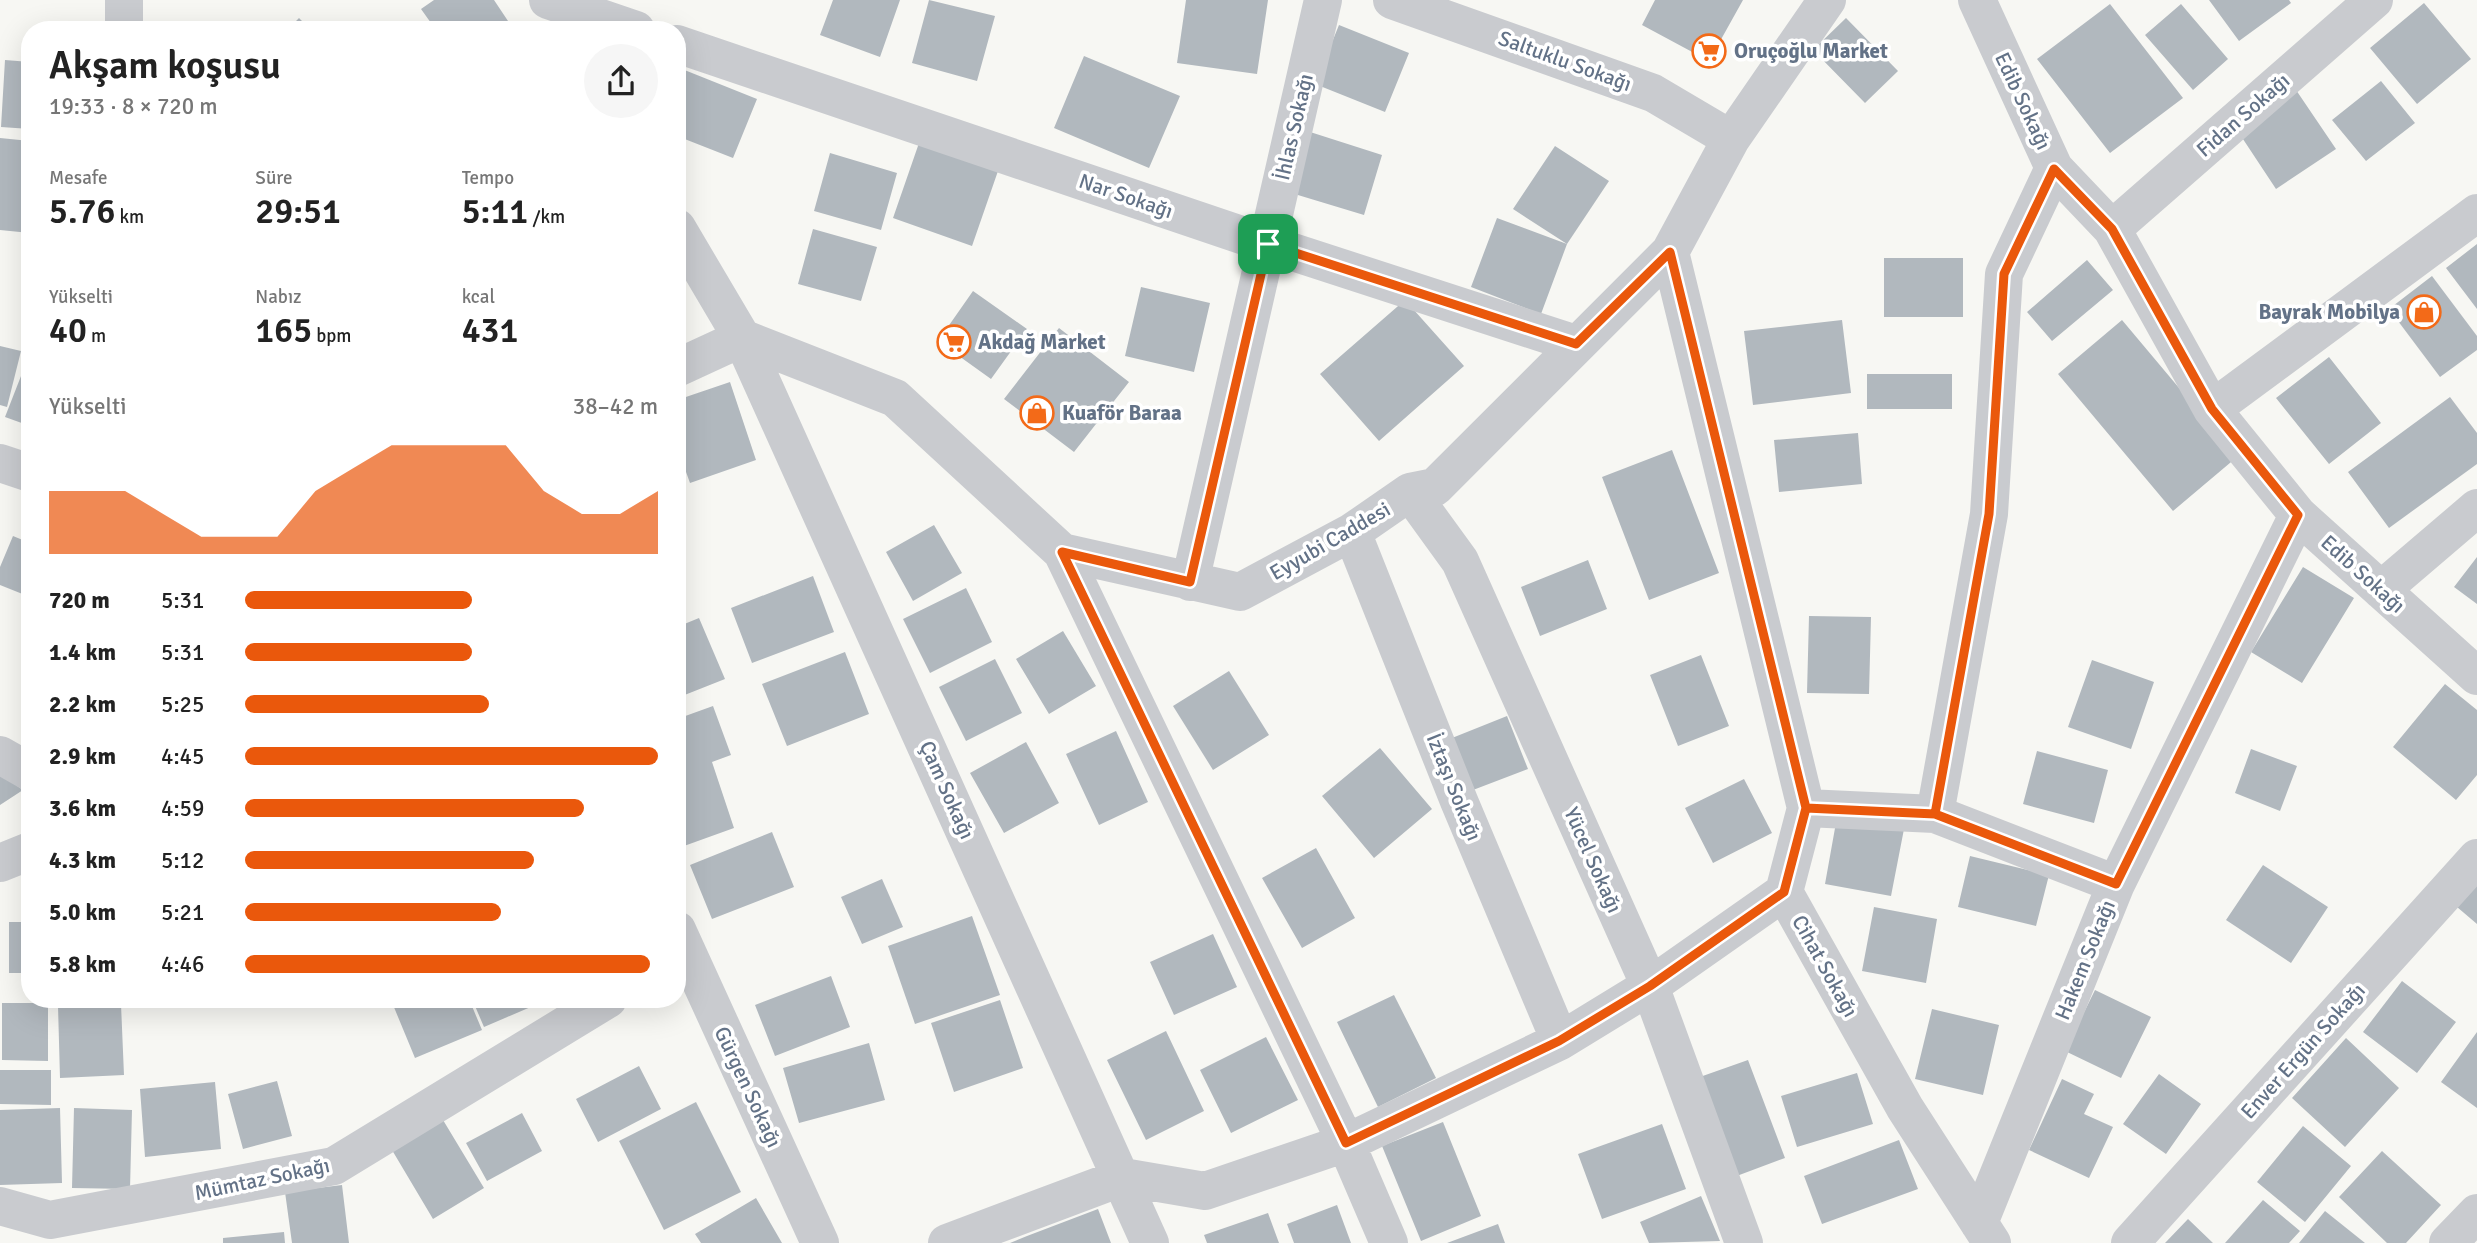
<!DOCTYPE html>
<html lang="tr">
<meta charset="utf-8">
<style>
:root{--surface:#fff;--page:#f6f6f6;--text:#222;--muted:#767676;--accent:#ea580c}
body{margin:0;font-family:Signika,sans-serif;background:var(--page);color:var(--text);height:100vh;display:flex;flex-direction:column;font-size:26px;white-space:nowrap}
*{box-sizing:border-box;margin:0}
p{font-size:23px;color:var(--muted)}
.icon{flex:none;width:38px;height:38px;fill:none;stroke:currentColor;stroke-width:2;stroke-linecap:round;stroke-linejoin:round}
.map{position:relative;flex:1;overflow:hidden}
.panel{position:absolute;left:21px;top:21px;width:665px;height:987px;display:flex;flex-direction:column;background:var(--surface);border-radius:28px;box-shadow:0 7px 28px #0002}
.panel>*{flex:none}
.pin{position:absolute;display:grid;place-items:center;width:60px;height:60px;color:#fff;margin:-30px;border-radius:14px;box-shadow:0 4px 10px #0006}
.round{display:grid;place-items:center;flex:none;width:74px;height:74px;border-radius:37px;background:var(--page)}
.head{display:flex;align-items:center;justify-content:space-between;height:119px;padding:0 28px}
h1{font-size:38px;font-weight:600;line-height:52px}
.figures{display:grid;grid-template-columns:repeat(3,1fr);gap:10px;height:119px;padding:7px 28px}
.figures div{display:grid;align-content:center}
.figures b{font-size:35px;font-weight:600}
.figures small{font-size:19px;font-weight:400}
.figures p{font-size:19px}
.chart{height:196px;padding:14px 28px}
.chart p{display:flex;justify-content:space-between}
.chart svg{width:100%;height:126px;margin-top:7px;fill:var(--accent);opacity:.7}
ul{padding:0 28px;list-style:none;font-size:23px}
li{display:grid;grid-template-columns:112px 84px 1fr;align-items:center;height:52px}
li i{height:18px;border-radius:9px;background:var(--accent)}
.map>svg:first-child{display:block}
.building{fill:#b1b8be}
.lines{fill:none;stroke-linecap:round;stroke-linejoin:round}
.minor{stroke:#c9cbcf;stroke-width:38}
.route-casing{stroke:#fff;stroke-width:14}
.route{stroke:#ea580c;stroke-width:9}
.labels{text-anchor:middle;stroke-width:7;stroke-linejoin:round;paint-order:stroke}
.poi-label{font-size:21px;font-weight:bold;fill:#637287;stroke:#fff;text-anchor:start}
.street-label{font-size:21px;fill:#637287;stroke:#fff}
</style>
<div class="map">
<svg width="2477" height="1243" viewBox="0 0 2477 1243">
<rect width="100%" height="100%" fill="#f7f7f3"/>
<!-- building -->
<path class="building" d="M434 0H494L514 30H436L421 9Z
M833 0H900L880 57 820 35Z
M929 0 995 16 977 81 912 63Z
M1186 0H1268L1257 74 1177 63Z
M1655 0H1743L1709 61 1642 25Z
M2209 0H2289L2291 3 2239 41Z
M2424 3 2471 59 2417 104 2370 48Z
M2110 4 2183 98 2110 153 2037 59Z
M2181 4 2228 59 2193 90 2145 35Z
M299 18 311 30H287Z
M1846 18 1898 71 1865 103 1813 50Z
M1339 25 1409 53 1385 112 1315 84Z
M1084 56 1180 96 1149 168 1054 128Z
M5 60 30 62V129L1 127Z
M677 67 757 99 733 158 677 136Z
M2381 81 2415 123 2366 161 2332 120Z
M2294 87 2336 149 2276 189 2235 127Z
M1307 131 1382 155 1364 215 1288 192Z
M0 138 30 141V233L0 230Z
M919 143 998 171 972 246 893 218Z
M1555 146 1609 181 1567 244 1513 209Z
M830 153 897 173 881 230 814 211Z
M1497 218 1567 244 1541 314 1471 287Z
M813 229 877 247 861 301 798 284Z
M2477 244V309L2446 268Z
M1884 258H1963V317H1884Z
M2087 260 2113 290 2052 341 2027 312Z
M2432 276 2477 336V350L2440 377 2389 309Z
M1141 287 1210 303 1194 372 1125 356Z
M973 291 1027 329 991 379 938 341Z
M1405 300 1464 366 1379 441 1320 374Z
M1842 320 1851 393 1753 405 1744 331Z
M2122 320 2237 457 2173 511 2058 374Z
M1059 328 1129 382 1074 452 1004 399Z
M0 346 21 351 7 407 0 405Z
M30 353V426L5 417Z
M2329 357 2381 423 2329 464 2276 398Z
M1867 374H1952V409H1867Z
M730 382 756 460 690 483 677 447V400Z
M2450 397 2477 433V464L2389 528 2348 472Z
M1858 433 1862 484 1779 492 1774 440Z
M1672 450 1719 573 1649 600 1602 477Z
M934 525 962 573 913 601 886 552Z
M13 536 30 543V597L0 585V567Z
M2477 557V604L2454 587Z
M1588 560 1607 609 1540 636 1521 587Z
M2303 567 2354 598 2302 683 2251 652Z
M813 576 834 632 752 663 731 608Z
M966 588 992 642 930 673 903 619Z
M1809 616 1871 617 1869 694 1807 693Z
M699 618 725 679 677 698V627Z
M1063 631 1096 686 1049 714 1016 659Z
M845 652 869 714 787 746 762 684Z
M1701 655 1729 726 1678 746 1650 675Z
M995 659 1022 713 966 741 939 687Z
M2092 660 2154 682 2131 749 2068 727Z
M1229 671 1269 735 1213 770 1173 706Z
M2445 684 2477 710V775L2456 800 2393 747Z
M713 706 731 755 712 762 734 828 684 846 677 826V719Z
M1507 716 1528 769 1473 790 1452 738Z
M1116 731 1148 802 1099 825 1066 754Z
M1026 742 1059 803 1004 833 970 773Z
M1380 748 1432 809 1374 858 1322 796Z
M2251 749 2297 766 2280 811 2235 793Z
M2037 751 2108 770 2094 823 2023 804Z
M0 774 23 790 0 805Z
M1744 779 1772 833 1713 863 1685 808Z
M1837 817 1904 829 1891 896 1825 884Z
M772 832 794 887 712 919 690 865Z
M1316 848 1355 918 1302 948 1262 878Z
M1970 856 2049 875 2036 926 1958 907Z
M2263 865 2328 907 2291 963 2226 920Z
M882 879 903 927 862 944 841 897Z
M2477 883V924L2457 907Z
M1874 907 1937 919 1926 983 1862 971Z
M972 916 1000 995 915 1024 888 946Z
M9 922H30V973H9Z
M1213 934 1237 987 1174 1015 1150 962Z
M831 976 850 1027 775 1056 755 1005Z
M2402 981 2456 1022 2417 1073 2363 1032Z
M2095 990 2151 1017 2121 1078 2065 1051Z
M1394 995 1436 1078 1378 1107 1337 1022Z
M469 999 482 1030 415 1058 391 1000Z
M472 999H530L533 1006 484 1027Z
M1000 1000 1023 1068 954 1092 931 1023Z
M2 1003H48V1061L2 1060Z
M121 1004 124 1075 60 1078 58 1006Z
M1932 1009 1999 1025 1983 1095 1915 1079Z
M1166 1031 1204 1111 1146 1140 1107 1060Z
M2477 1032V1108L2441 1082Z
M1266 1037 1298 1100 1231 1133 1200 1070Z
M2346 1038 2399 1088 2345 1147 2292 1098Z
M869 1043 885 1100 799 1123 783 1068Z
M1748 1060 1785 1158 1734 1177 1697 1078Z
M639 1066 661 1109 598 1142 576 1099Z
M0 1070H51V1105L0 1104Z
M1857 1073 1873 1124 1797 1147 1781 1096Z
M2159 1074 2201 1104 2166 1154 2123 1124Z
M2062 1079 2094 1094 2084 1114 2113 1127 2089 1178 2029 1150Z
M277 1081 292 1136 243 1149 228 1094Z
M215 1082 221 1149 145 1157 140 1089Z
M696 1102 741 1192 664 1230 619 1141Z
M60 1108 62 1183 0 1185V1110Z
M74 1108 132 1110 130 1189 72 1188Z
M522 1113 542 1151 487 1181 466 1143Z
M440 1115 484 1188 433 1219 389 1145Z
M1443 1122 1481 1216 1421 1241 1382 1146Z
M1662 1124 1686 1189 1602 1219 1578 1154Z
M2303 1126 2351 1166 2305 1222 2257 1182Z
M1899 1140 1918 1189 1822 1224 1804 1176Z
M2382 1151 2441 1205 2406 1243H2387L2339 1197Z
M342 1185 349 1243H292L285 1192Z
M1701 1196 1720 1241 1649 1243 1640 1222Z
M756 1198 782 1243H701L695 1234Z
M2263 1200 2300 1231 2289 1243H2225Z
M1337 1205 1351 1243H1294L1287 1224Z
M1098 1209 1111 1243H1010L1027 1236Z
M2325 1211 2365 1243H2299Z
M1268 1213 1279 1243H1207L1204 1235Z
M2188 1219 2213 1243H2165Z
M1498 1224 1505 1243H1447Z
M284 1232 285 1243H223V1238Z"/>
<g class="lines">
<!-- minor -->
<path class="minor" d="M548 0 636 30
M1392 0 1653 93 1731 139
M1977 0 2054 168 2112 229 2212 409 2298 515 2477 676
M124 30V0
M677 44 1268 244 1576 344
M677 228 742 338 1150 1243
M2112 229 2374 0
M1670 252 1806 808 1784 892 1905 1108 1992 1243
M677 368 742 338 895 398 1062 552 1240 592 1352 532 1410 492 1435 487 1670 252 1731 139 1827 0
M2212 409 2477 213
M0 463 30 473
M1410 492 1460 561 1650 986 1744 1243
M1352 532 1459 801 1560 1041
M1062 552 1346 1143 1389 1243
M1190 582 1323 0
M2381 590 2477 508
M0 755 30 772
M1806 808 1935 814 2116 884
M1935 814 1989 514 2004 274 2054 168
M0 863 30 851
M677 930 820 1243
M0 1206 50 1220 334 1166 608 999
M1979 1223 2116 884 2298 515
M947 1243 1123 1177 1205 1191 1346 1143 1560 1041 1650 986 1784 892
M2130 1243 2477 858
M2448 1243 2477 1213"/>
</g>
<g class="lines">
<defs>
<path id="route" d="M1268 244 1190 582 1062 552 1346 1143 1559 1041 1650 986 1784 892 1806 808 1935 814 2116 884 2298 515 2212 409 2112 229 2054 169 2004 274 1989 514 1935 814 1806 808 1670 252 1576 344 1268 244"/>
</defs>
<!-- route casing -->
<use href="#route" class="route-casing"/>
<!-- route -->
<use href="#route" class="route"/>
</g>
<!-- icons -->
<defs>
<symbol id="supermarket-ring" viewBox="-11 -11 22 22"><circle r="9.5" fill="#fff" stroke="#f36a18" stroke-width="1.5"/><path d="M-6-5.5h2.5l.6 2H6L4.5 2H-2.5L-4.4-4H-6ZM-1.5 3.2a1.3 1.3 0 1 0 .1 0ZM3 3.2a1.3 1.3 0 1 0 .1 0Z" fill="#f36a18"/></symbol>
<symbol id="shop-ring" viewBox="-11 -11 22 22"><circle r="9.5" fill="#fff" stroke="#f36a18" stroke-width="1.5"/><path d="M-5-2.5h2.3a2.7 3.5 0 0 1 5.4 0H5L5.5 6h-11ZM-1.5-2.5h3a1.5 2.3 0 0 0-3 0Z" fill="#f36a18"/></symbol>
</defs>
<g fill-rule="evenodd">
<use href="#supermarket-ring" x="1690" y="32" width="38" height="38"/>
<use href="#shop-ring" x="2405" y="293" width="38" height="38"/>
<use href="#supermarket-ring" x="935" y="323" width="38" height="38"/>
<use href="#shop-ring" x="1018" y="394" width="38" height="38"/>
</g>
<g class="labels">
<!-- poi labels -->
<g class="poi-label">
<text x="1734" y="58">Oruçoğlu Market</text>
<text x="2400" y="319" text-anchor="end">Bayrak Mobilya</text>
<text x="978" y="349">Akdağ Market</text>
<text x="1062" y="420">Kuaför Baraa</text>
</g>
<!-- street labels -->
<g class="street-label">
<text transform="translate(1565 61) rotate(20)" y="7">Saltuklu Sokağı</text>
<text transform="translate(2023 101) rotate(65)" y="7">Edib Sokağı</text>
<text transform="translate(2243 115) rotate(-41)" y="7">Fidan Sokağı</text>
<text transform="translate(1294 127) rotate(-77)" y="7">İhlas Sokağı</text>
<text transform="translate(1126 196) rotate(19)" y="7">Nar Sokağı</text>
<text transform="translate(1330 541) rotate(-30)" y="7">Eyyubi Caddesi</text>
<text transform="translate(2363 574) rotate(42)" y="7">Edib Sokağı</text>
<text transform="translate(1454 787) rotate(68)" y="7">İztaşı Sokağı</text>
<text transform="translate(947 790) rotate(66)" y="7">Çam Sokağı</text>
<text transform="translate(1593 860) rotate(66)" y="7">Yücel Sokağı</text>
<text transform="translate(2085 960) rotate(-68)" y="7">Hakem Sokağı</text>
<text transform="translate(1825 966) rotate(61)" y="7">Cihat Sokağı</text>
<text transform="translate(2303 1051) rotate(-48)" y="7">Enver Ergün Sokağı</text>
<text transform="translate(748 1087) rotate(65)" y="7">Gürgen Sokağı</text>
<text transform="translate(262 1179) rotate(-12)" y="7">Mümtaz Sokağı</text>
</g>
</g>
</svg>
<div class="pin" style="left:1268px;top:244px;background:#1e9e55"><svg class="icon" aria-label="arrive" viewBox="0 0 24 24"><path d="M6 21V4h12l-3 4 3 4H6"/></svg></div>
<section class="panel">
<div class="head"><div><h1>Akşam koşusu</h1><p>19:33 · 8 × 720 m</p></div><a class="round"><svg class="icon" aria-label="share" viewBox="0 0 24 24"><path d="M12 15V3M7 8l5-5 5 5M5 13v7h14v-7"/></svg></a></div>
<div class="figures">
<div><p>Mesafe</p><b>5.76<small> km</small></b></div>
<div><p>Süre</p><b>29:51</b></div>
<div><p>Tempo</p><b>5:11<small> /km</small></b></div>
</div>
<div class="figures">
<div><p>Yükselti</p><b>40<small> m</small></b></div>
<div><p>Nabız</p><b>165<small> bpm</small></b></div>
<div><p>kcal</p><b>431</b></div>
</div>
<div class="chart"><p><span>Yükselti</span>38–42 m</p>
<svg viewBox="0 0 160 44" preserveAspectRatio="none"><path d="M0 44V22L10 22L20 22L30 30L40 38L50 38L60 38L70 22L80 14L90 6L100 6L110 6L120 6L130 22L140 30L150 30L160 22V44z"/></svg>
</div>
<ul>
<li><b>720 m</b>5:31<i style="width:55%"></i></li>
<li><b>1.4 km</b>5:31<i style="width:55%"></i></li>
<li><b>2.2 km</b>5:25<i style="width:59%"></i></li>
<li><b>2.9 km</b>4:45<i style="width:100%"></i></li>
<li><b>3.6 km</b>4:59<i style="width:82%"></i></li>
<li><b>4.3 km</b>5:12<i style="width:70%"></i></li>
<li><b>5.0 km</b>5:21<i style="width:62%"></i></li>
<li><b>5.8 km</b>4:46<i style="width:98%"></i></li>
</ul>
</section>
</div>
